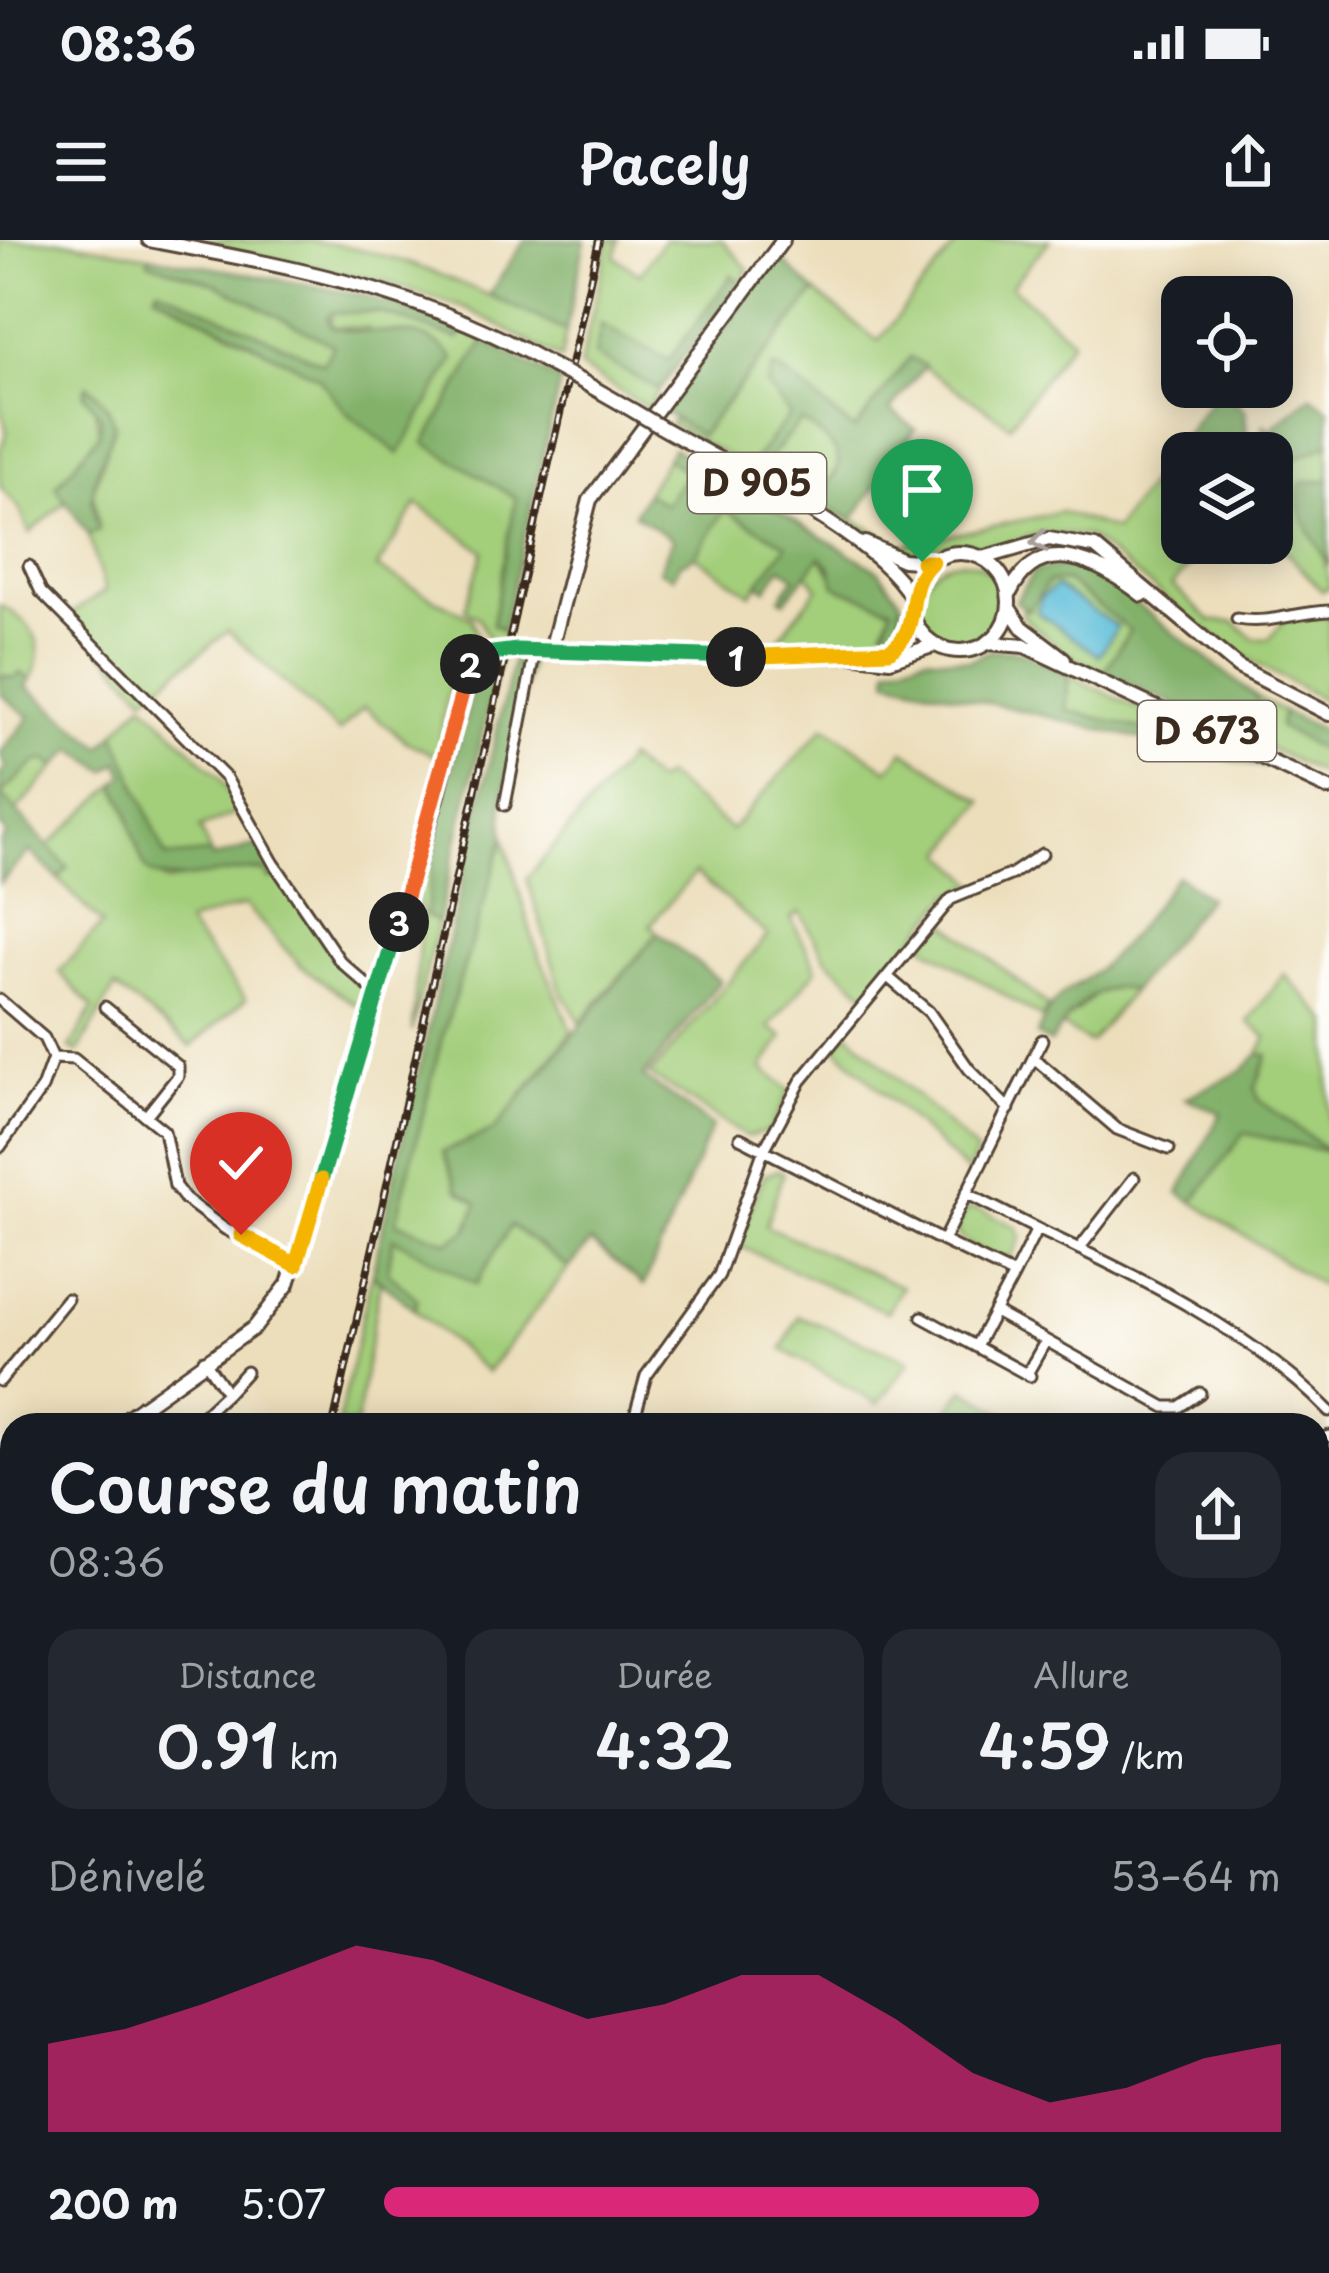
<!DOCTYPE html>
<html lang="fr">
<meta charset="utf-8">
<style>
:root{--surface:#171b24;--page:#242831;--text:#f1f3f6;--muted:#9ea1a6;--accent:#db2777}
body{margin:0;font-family:"Playpen Sans",sans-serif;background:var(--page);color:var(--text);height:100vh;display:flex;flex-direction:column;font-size:45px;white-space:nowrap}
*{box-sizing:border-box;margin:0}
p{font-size:39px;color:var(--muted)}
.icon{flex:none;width:66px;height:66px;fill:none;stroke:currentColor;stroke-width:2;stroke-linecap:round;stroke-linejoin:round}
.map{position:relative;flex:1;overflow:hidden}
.panel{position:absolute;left:0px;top:1173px;width:1329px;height:861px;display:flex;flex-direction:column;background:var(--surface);border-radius:36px 36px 0 0;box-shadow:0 6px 30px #0003}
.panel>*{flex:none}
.controls{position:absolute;left:1161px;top:36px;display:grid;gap:24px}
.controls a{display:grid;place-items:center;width:132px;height:132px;border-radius:24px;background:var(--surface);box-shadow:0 6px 30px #0003;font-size:60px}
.pin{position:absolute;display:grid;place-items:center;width:102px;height:102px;color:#fff;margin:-123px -51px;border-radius:50% 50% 50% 0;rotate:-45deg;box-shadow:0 0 12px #0007}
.pin .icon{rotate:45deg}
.km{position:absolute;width:60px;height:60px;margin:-30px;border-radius:50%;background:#222;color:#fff;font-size:33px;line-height:60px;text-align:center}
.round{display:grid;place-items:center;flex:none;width:126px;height:126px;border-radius:36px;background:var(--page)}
.head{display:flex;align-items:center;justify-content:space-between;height:204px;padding:0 48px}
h1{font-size:66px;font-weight:600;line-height:90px}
.metrics{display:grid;grid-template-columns:repeat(3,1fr);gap:18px;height:204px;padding:12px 48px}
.metrics div{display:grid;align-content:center;border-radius:30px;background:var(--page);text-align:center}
.metrics b{font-size:60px;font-weight:600}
.metrics small{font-size:33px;font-weight:400}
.metrics p{font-size:33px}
.chart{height:336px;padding:24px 48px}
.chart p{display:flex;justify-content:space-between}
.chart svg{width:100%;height:216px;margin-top:12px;fill:var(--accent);opacity:.7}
ul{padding:0 48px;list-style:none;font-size:39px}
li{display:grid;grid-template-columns:192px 144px 1fr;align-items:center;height:90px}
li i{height:30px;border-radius:15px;background:var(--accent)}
.status{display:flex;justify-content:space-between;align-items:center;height:84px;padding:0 60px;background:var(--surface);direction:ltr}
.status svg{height:33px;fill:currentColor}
header{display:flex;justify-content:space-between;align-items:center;height:156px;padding:0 48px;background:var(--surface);font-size:54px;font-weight:600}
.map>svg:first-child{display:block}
.green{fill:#a3ce7a;stroke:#6f7c4c;stroke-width:3}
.forest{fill:#82b16a;stroke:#5e6e44;stroke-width:3}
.water{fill:#5cbeda;stroke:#4c747c;stroke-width:3}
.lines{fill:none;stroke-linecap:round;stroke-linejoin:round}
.minor-casing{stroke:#564536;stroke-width:15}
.major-casing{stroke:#564536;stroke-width:18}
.minor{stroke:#fff;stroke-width:9}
.major{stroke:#fff;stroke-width:12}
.rail-casing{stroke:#3b2a1e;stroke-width:8}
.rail{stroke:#fdfcf7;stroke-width:3;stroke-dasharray:9;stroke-linecap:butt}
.major-bridge-casing{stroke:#564536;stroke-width:18;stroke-linecap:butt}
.major-bridge{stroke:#fff;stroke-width:12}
.oneway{stroke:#a79f9a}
.split-1-casing{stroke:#fff;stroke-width:24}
.split-2-casing{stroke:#fff;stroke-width:24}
.split-3-casing{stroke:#fff;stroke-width:24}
.split-4-casing{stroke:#fff;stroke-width:24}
.split-5-casing{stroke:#fff;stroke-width:24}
.split-1{stroke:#f5b400;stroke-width:15}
.split-2{stroke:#22a559;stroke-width:15}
.split-3{stroke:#f0652b;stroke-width:15}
.split-4{stroke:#22a559;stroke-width:15}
.split-5{stroke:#f5b400;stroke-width:15}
.labels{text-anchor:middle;stroke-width:9;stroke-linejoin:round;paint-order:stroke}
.shield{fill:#fdfcf7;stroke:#75695f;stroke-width:3}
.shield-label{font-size:36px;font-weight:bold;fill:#3b2a1e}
</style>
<div class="status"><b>08:36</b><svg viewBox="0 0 49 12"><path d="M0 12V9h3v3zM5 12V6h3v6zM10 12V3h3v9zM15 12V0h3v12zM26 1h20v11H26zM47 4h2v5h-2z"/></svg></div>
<header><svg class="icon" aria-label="menu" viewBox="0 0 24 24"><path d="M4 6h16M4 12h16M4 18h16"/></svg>Pacely<svg class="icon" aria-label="share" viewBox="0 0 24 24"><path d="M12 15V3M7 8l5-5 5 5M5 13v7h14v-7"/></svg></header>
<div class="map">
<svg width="1329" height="2033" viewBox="0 0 1329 2033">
<rect width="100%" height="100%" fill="#fdfcf7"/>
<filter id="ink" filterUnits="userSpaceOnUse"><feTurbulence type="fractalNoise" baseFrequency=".00833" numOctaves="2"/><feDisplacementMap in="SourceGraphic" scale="24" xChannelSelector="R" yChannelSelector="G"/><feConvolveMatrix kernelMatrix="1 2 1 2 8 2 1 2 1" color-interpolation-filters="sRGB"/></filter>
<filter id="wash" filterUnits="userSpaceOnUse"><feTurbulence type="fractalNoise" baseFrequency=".004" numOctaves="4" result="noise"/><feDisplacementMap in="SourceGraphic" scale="48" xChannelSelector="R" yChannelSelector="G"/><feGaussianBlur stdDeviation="2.7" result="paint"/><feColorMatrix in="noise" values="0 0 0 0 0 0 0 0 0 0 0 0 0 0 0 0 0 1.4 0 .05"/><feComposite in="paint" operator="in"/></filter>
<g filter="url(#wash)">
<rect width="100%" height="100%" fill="#ecdebb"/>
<!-- green -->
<path class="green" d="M0 0H58L149 16V22L216 44 334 105 323 124 155 54 318 137 368 88H331V73L379 72 458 99 465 90 484 101 425 203 516 258 492 384 505 393 503 403 490 402 479 379 465 369 484 311 417 264 377 328 471 378 480 404C441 430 446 475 438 517L407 502 364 467 339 492 228 391 145 457 69 375 105 351 88 294 99 290 93 251 115 184 94 163 100 194 56 246 65 262 30 293 18 266 0 247V209L7 192 0 164Z
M183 0C226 0 271 0 313 1 400 11 488 54 566 91L561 119 468 69 389 43Z
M609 0H619L615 17 640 34 664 0H722L749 30 739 42 731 36 669 121 601 85 596 115 659 150 648 168 580 127Z
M960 0H1050L1011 46 1072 100 1010 185 910 118 855 190 803 150 767 146 790 175 762 226 801 181C842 207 854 225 811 257L902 305 1061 272 1115 290 1177 206 1186 213 1182 303H1212L1172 345 1211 381 1234 382 1254 399H1269L1287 378 1329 376V438L1324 447 1329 463 1232 410 1087 296 1042 293 993 309 959 302 907 315 670 184 674 179 701 195 815 52 878 101Z
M1329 204V240L1302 243C1303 288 1329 308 1329 348L1322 351 1272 297V244L1296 218Z
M667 218 688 233 665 265 646 253Z
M725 270 788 305 751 354 695 316Z
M820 316 842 349 892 368 882 394 901 371V361C918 430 802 409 760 409L775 403 818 348 806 332Z
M920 362a41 41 0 1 1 82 0a41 41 0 1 1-82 0Z
M1066 341 1131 391 1104 432 1066 413 1022 376V369L1029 370 1048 342Z
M0 365C34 383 49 405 31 440L21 433 14 438 0 435Z
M1068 435 1264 528 1214 516 1208 507 1066 470Z
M1256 457 1283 472 1280 487 1329 514V538L1259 503Z
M143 462 220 538 240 572 200 588 210 613 169 619 162 608 115 493Z
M825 486 888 530 904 511 983 561 945 613 976 644 950 655 867 755 826 718 800 672 791 678 817 729 769 787 783 797 762 828 790 851 769 891 747 897 650 835 768 695 695 633 650 685 658 693 580 782 561 751 527 638 628 519 655 542 666 536 731 590Z
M48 520 55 528 15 572 0 554 37 521Z
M115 545 134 582 146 628 167 642C203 632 242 625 278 635L336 719 367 754 364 764 356 765 301 726 245 665 186 683 246 759 191 806 115 747 78 812 70 808 93 768 59 732 102 684 58 639 68 628 48 606Z
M440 571 426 676 438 682 412 792 422 673 415 656Z
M504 597 534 703 572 791 494 890 443 912 478 963 468 990 448 1002 395 982 442 798Z
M939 677 1048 766 1042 778 924 706Z
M1284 734 1329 782V911L1258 860 1255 848 1267 816 1259 814 1267 797 1248 782Z
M1117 747 1132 751 1090 803 1061 785 1096 754Z
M848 792 977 912 967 932 835 807Z
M1244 893 1329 912V1051L1193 962Z
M779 930 783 933 766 986 902 1047 887 1072 737 1005 764 935Z
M978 969 1016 987 1021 997 1011 1017C993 1020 965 1007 956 991L966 970Z
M510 985 569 1028 487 1132 414 1069 418 1060 388 1032 393 997 476 1044Z
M372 1034 380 1042 356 1185H338Z
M799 1076 910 1121 878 1164 782 1109Z
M964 1149 1022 1184V1185H937Z"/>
<!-- forest -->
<path class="forest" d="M525 0H585L566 91 489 55Z
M777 15 815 52 700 195 663 171Z
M149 16 363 55 465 90 458 99 379 72 331 73 327 78 331 87C374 100 422 77 454 119L399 214 347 173 318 137 155 53 158 48 323 123 333 105 216 44 148 22Z
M732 35 739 42 659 150 595 115 601 84 669 120Z
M484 101 560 141 503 389 492 385 516 258 425 203Z
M910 117 925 126 890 170 915 189 853 279 810 257C857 228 840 205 801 181L761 227 755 219 790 175 767 146 773 128C789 131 834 176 855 190Z
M87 145C139 188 98 202 93 251 91 265 96 278 99 291L88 294 56 247 99 194 101 177 84 154Z
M1219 148 1245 170 1248 213H1186L1177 206Z
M1311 156 1329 169V204L1296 218 1272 244V213H1265L1264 185 1270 190Z
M673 208 879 331 901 361 898 388 882 399 892 368 835 346 830 326 820 317 785 361 780 358 795 337 781 327 766 349 758 343 787 305 725 270 695 316 680 324 673 337 659 330 673 299 634 274 646 253 665 264 687 233 667 218Z
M1329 240V325C1317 303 1290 269 1301 243Z
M1064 325 1093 330 1256 457 1259 503 1104 432 1130 390 1066 341 1048 342 1029 370 1015 362 1034 331Z
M991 410 1019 411 1068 435 1067 470 1209 507 1214 516 888 439 889 427 926 416 970 420Z
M500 418 438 682 426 676 440 571 479 427Z
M513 420 530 421 502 564 504 597 442 798 396 982 448 1002 467 990 478 963 458 950 443 912 494 890 658 693 720 741 643 837 712 886 644 1045 591 1002 569 1028 511 985 476 1044 393 998 388 1032 418 1060 414 1069 372 1034Z
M21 433 31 440 26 446 102 507 115 493 166 617 210 613 212 618 258 605 278 635 269 639 264 631C235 625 159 653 145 627 131 600 132 571 115 545L124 536 119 522 107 531 73 509 55 528 48 520 37 521 1 554 68 628 58 639 30 611 0 643V604L7 594 0 586V535L6 528 0 513 30 477 0 454V435L14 438Z
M1283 472 1329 493V514L1279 487Z
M1177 635 1208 658 1132 751C1097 736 1066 778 1050 803L1037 795C1056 744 1073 754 1105 723 1132 697 1155 665 1177 635Z
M1259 814 1268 815 1255 848 1259 860 1329 912 1244 893 1193 962 1179 953 1221 873 1185 858 1242 831Z
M1317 1582 1329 1589V1790L1317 1788Z
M1328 1855 1329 1979 1317 1987V1957L1326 1953V1924L1317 1908V1856Z"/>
<!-- water -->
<path class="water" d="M1056 346 1117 387 1099 416 1037 372 1041 357Z"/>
</g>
<g filter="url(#ink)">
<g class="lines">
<defs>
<path id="minor" d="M29 326 41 352 226 538 273 622 340 721 377 754
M1237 379C1268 385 1296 372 1329 371
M505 565 535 410
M889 738 929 772 969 829 1009 869
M0 760 44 798 53 818
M105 767 178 826V836L146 876
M53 818 74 819 164 891 175 946 185 959 225 989 296 1025
M1034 818 1117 889 1169 909
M740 898 943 1001
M0 907 42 848 53 818
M966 953 1037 989 1014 1035 943 1001 1042 800
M1037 989C1134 1034 1255 1093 1329 1171
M1079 1009 1134 938
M995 1072 1165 1167H1179L1200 1153
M922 1077 1030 1136
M977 1104 1014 1035
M1027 1134 1045 1102
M0 1141 67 1059
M227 1153 246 1132
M142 1165 157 1185
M193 1185 227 1153 204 1120
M632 1185 646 1136 719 1035 763 912 801 841 951 659 1012 634 1042 614
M1317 1200 1329 1196
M0 1333 12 1342
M1317 1515 1329 1521
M0 1644 12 1654
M0 1806 12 1798
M1317 1989 1329 1983
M383 2022 391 2033
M863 2022 865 2033
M1036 2022 1071 2033
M1275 2022 1278 2033
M129 2033 175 2027
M495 2033 504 2022
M1220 2033 1254 2022"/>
<path id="major" d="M149 0C296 28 422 50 553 126
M585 143 634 171
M659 186C726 225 875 293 911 357
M865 303 903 320 931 322
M911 362a49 49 0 1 1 98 0a49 49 0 1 1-98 0Z
M983 318 1049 299 1095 307 1238 427 1329 474
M1010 353C1040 289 1102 324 1142 355
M1009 368 1022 387 1064 419
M988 403 1025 406 1329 549
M551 410 590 260 783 0
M878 413 899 405 913 377
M117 1185 255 1087 288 1044 438 555 469 425 491 413 551 410 699 416 834 413 890 420 935 405
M0 1283 12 1273"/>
</defs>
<!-- minor casing -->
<use href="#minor" class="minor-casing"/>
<!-- major casing -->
<use href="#major" class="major-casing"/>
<!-- minor -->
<use href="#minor" class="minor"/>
<!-- major -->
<use href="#major" class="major"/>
<defs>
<path id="rail" d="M333 1185 599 0
M261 2022 263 2033"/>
</defs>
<!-- rail casing -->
<use href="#rail" class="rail-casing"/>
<!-- rail -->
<use href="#rail" class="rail"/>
<defs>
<path id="major-bridge" d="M553 126 585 143
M634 171 659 186"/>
</defs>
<!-- major-bridge casing -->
<use href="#major-bridge" class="major-bridge-casing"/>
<!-- major-bridge -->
<use href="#major-bridge" class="major-bridge"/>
</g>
<!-- one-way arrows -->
<defs><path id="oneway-chevron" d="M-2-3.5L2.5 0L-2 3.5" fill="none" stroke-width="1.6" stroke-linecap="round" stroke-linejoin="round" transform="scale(3)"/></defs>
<use class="oneway" href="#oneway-chevron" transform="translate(1039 302) rotate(171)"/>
</g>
<g class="lines" filter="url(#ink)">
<defs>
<path id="split-1" d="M736 417 889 411C925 389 901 349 932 322H922"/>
<path id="split-2" d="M470 424 485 414 517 410 736 417"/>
<path id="split-3" d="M399 682 470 424"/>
<path id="split-4" d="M321 940 399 682"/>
<path id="split-5" d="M241 995 296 1025 321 940"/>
</defs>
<!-- split-1 casing -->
<use href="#split-1" class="split-1-casing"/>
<!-- split-2 casing -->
<use href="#split-2" class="split-2-casing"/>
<!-- split-3 casing -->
<use href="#split-3" class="split-3-casing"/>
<!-- split-4 casing -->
<use href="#split-4" class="split-4-casing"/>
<!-- split-5 casing -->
<use href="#split-5" class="split-5-casing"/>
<!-- split-1 -->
<use href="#split-1" class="split-1"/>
<!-- split-2 -->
<use href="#split-2" class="split-2"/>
<!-- split-3 -->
<use href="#split-3" class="split-3"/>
<!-- split-4 -->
<use href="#split-4" class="split-4"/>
<!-- split-5 -->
<use href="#split-5" class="split-5"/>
</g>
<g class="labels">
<!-- shield labels -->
<g class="shield">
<rect x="688" y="213" width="138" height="60" rx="9"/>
<rect x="1138" y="461" width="138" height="60" rx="9"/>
</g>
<g class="shield-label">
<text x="757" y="256">D 905</text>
<text x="1207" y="504">D 673</text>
</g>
</g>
</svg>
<div class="controls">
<a><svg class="icon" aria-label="locate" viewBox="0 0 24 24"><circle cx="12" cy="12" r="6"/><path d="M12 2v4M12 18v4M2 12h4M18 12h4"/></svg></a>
<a><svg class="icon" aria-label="layers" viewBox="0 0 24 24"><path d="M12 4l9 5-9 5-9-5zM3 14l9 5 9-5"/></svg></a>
</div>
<div class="pin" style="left:922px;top:322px;background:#1e9e55"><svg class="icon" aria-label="arrive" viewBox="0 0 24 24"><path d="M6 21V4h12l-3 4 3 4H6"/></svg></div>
<div class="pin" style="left:241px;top:995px;background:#d93025"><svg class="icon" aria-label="check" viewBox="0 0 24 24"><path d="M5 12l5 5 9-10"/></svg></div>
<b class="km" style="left:736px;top:417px">1</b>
<b class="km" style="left:470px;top:424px">2</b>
<b class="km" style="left:399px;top:682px">3</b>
<section class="panel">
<div class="head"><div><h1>Course du matin</h1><p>08:36</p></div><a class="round"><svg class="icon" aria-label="share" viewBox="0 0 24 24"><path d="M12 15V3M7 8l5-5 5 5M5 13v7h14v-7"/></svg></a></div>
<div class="metrics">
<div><p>Distance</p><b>0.91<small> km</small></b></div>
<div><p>Durée</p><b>4:32</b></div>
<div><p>Allure</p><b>4:59<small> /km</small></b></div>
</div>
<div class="chart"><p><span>Dénivelé</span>53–64 m</p>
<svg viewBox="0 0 160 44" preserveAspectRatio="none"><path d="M0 44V26L10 23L20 18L30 12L40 6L50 9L60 15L70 21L80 18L90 12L100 12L110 21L120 32L130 38L140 35L150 29L160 26V44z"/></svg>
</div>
<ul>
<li><b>200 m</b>5:07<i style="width:73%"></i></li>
</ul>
</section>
</div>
